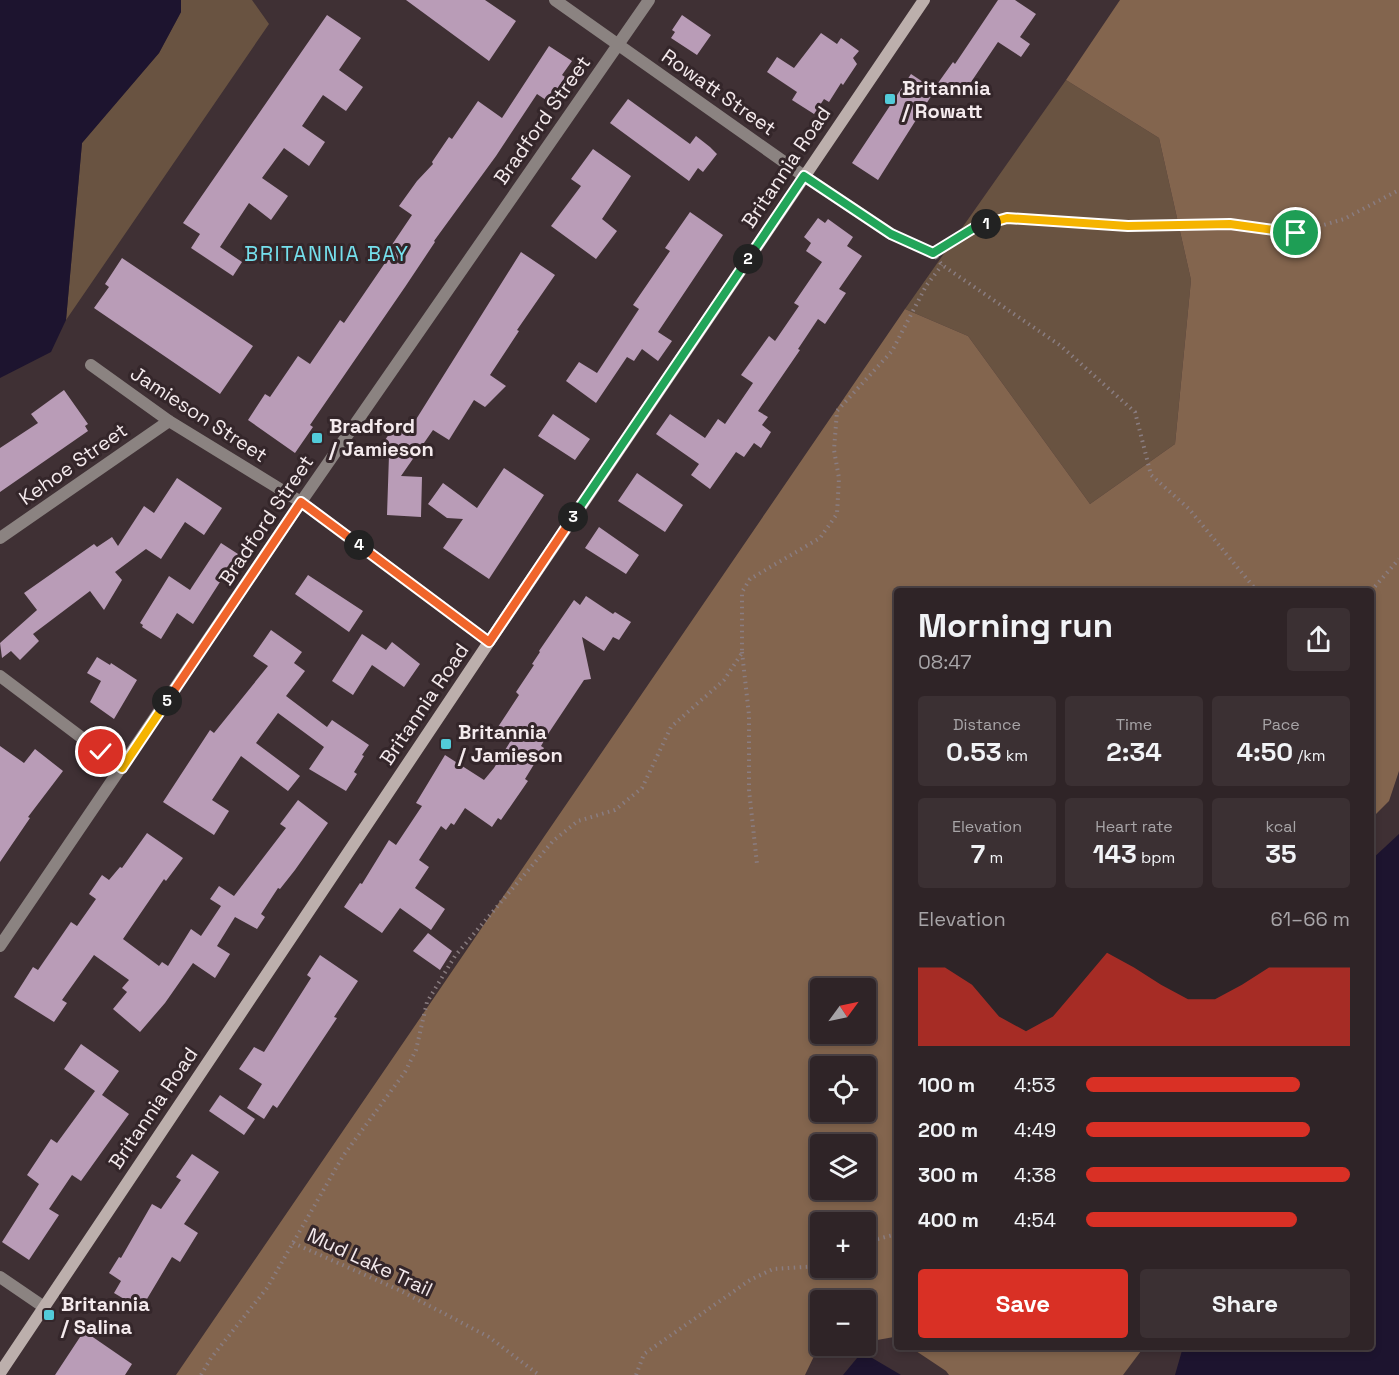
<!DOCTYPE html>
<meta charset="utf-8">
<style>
:root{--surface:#2f2427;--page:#3b3033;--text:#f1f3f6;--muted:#a7a4a7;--line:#4a4144;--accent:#d93025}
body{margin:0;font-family:"Space Grotesk",sans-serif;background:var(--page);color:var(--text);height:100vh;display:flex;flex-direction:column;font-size:22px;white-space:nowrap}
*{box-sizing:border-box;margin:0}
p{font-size:20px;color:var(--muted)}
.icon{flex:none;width:33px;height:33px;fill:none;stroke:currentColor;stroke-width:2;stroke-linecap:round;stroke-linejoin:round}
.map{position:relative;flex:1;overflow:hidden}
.sheet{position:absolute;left:894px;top:588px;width:480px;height:762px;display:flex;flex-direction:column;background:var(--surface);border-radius:6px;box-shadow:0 3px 9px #0003,0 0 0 2px var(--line)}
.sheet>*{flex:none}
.needle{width:39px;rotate:57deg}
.controls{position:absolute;left:810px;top:978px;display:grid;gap:12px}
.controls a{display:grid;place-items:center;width:66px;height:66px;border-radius:6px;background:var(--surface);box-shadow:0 3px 9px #0003,0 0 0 2px var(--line);font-size:30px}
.pin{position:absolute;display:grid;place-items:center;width:51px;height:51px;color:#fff;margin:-26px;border:3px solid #fff;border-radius:50%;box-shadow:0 2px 6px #0007}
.km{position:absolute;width:30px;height:30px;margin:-15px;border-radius:50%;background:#222;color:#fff;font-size:16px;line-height:30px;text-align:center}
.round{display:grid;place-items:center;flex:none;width:63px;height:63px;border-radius:6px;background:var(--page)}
.overview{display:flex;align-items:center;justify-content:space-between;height:102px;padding:0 24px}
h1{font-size:33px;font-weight:700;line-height:45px}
.stats{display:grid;grid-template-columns:repeat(3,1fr);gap:9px;height:102px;padding:6px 24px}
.stats div{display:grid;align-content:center;border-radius:6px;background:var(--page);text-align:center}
.stats b{font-size:26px;font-weight:700}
.stats small{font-size:16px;font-weight:400}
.stats p{font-size:16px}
.chart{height:168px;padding:12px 24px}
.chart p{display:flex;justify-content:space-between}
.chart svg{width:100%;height:108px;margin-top:6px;fill:var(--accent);opacity:.7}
.button{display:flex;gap:12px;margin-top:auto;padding:12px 24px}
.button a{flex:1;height:69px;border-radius:6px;background:var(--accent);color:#fff;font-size:24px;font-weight:700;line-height:69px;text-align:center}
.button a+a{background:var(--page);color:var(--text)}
ul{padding:0 24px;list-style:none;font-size:20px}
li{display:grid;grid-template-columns:96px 72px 1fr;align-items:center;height:45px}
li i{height:15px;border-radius:8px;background:var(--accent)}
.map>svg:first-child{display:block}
.green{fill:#695341}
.forest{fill:#83654e;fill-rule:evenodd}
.water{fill:#1d142f}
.building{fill:#b99cb7}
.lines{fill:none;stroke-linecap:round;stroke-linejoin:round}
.path{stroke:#8a7d81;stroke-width:4;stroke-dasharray:1.5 4.5;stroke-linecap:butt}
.street{stroke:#8b8381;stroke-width:12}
.secondary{stroke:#bcafac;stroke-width:12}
.split-1-casing{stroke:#fff;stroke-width:12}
.split-2-casing{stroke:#fff;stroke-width:12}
.split-3-casing{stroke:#fff;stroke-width:12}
.split-4-casing{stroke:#fff;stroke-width:12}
.split-5-casing{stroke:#fff;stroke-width:12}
.split-6-casing{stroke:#fff;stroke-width:12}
.split-1{stroke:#f5b400;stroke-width:8}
.split-2{stroke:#22a559;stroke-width:8}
.split-3{stroke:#22a559;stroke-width:8}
.split-4{stroke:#f0652b;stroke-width:8}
.split-5{stroke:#f0652b;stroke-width:8}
.split-6{stroke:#f5b400;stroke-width:8}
.poi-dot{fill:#52cbd9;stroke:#34262a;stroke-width:2}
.labels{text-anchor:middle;stroke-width:6;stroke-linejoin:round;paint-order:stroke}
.poi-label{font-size:20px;font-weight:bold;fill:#f4eaed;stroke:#34262a;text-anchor:start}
.street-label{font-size:20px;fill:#f4eaed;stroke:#34262a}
.neighbourhood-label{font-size:21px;letter-spacing:1.5px;fill:#75e0ed;stroke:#34262a}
</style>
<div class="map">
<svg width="1399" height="1375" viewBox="0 0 1399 1375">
<rect width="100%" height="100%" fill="#3f3034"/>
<!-- green -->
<path class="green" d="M181 0H252L269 24 66 320 82 143 159 53 181 12Z
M1066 80 1159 138 1191 280 1175 444 1090 504 968 336 905 309Z"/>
<!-- forest -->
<path class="forest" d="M1120 0H1399V771L1389 801 1371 819V591H897V1338L894 1337 866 1342V1300H820V1346H850L816 1352 805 1375H176L905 309 968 336 1090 504 1175 444 1191 280 1159 138 1066 80ZM820 988H866V1034H820ZM820 1066H866V1112H820ZM820 1144H866V1190H820ZM820 1222H866V1268H820Z
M910 1347H1144L1123 1375H949L946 1371Z"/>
<!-- water -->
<path class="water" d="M0 0H181V12L159 53 82 143 66 320 51 352 0 378Z
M1399 834V1375H1175L1183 1347H1371V860Z
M862 1352 901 1375H843Z"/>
<!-- building -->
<path class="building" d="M406 0H485L516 21 489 61Z
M998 0H1015L1036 14 1020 37 1030 44 1021 57 998 42 961 97H958L938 83 953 62 955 64Z
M327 15 361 38 339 70 363 87 346 111 323 95 302 126 325 142 309 166 284 148 262 178 288 196 271 220 249 203 220 247 242 262 233 276 191 248 200 234 183 223Z
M682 15 711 35 697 55 671 38 675 32 672 30Z
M821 33 837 44 841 38 859 51 853 58 857 64 843 85 841 83 829 102 824 99 814 114 792 100 797 92 767 72 777 57 794 68Z
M549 46 572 61 562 75 565 77 556 92 553 90 546 100 537 94 496 156 434 241 435 242 405 287 310 425 313 427 295 453 248 420 265 394 270 397 298 356 310 364 340 320 344 323 385 263 381 261 412 215 399 206 417 181 433 164 432 162 449 137 452 139 478 101 502 118Z
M911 74 935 90 878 180 852 163Z
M628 99 690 144 696 136 710 147 717 154 703 172 698 168 689 181 610 123Z
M593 149 631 176 602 219 617 231 596 259 551 226 581 186 571 179Z
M690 212 723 235 658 332 672 341 658 361 642 349 634 361 627 357 596 403 566 381 579 362 597 373 639 309 633 305 670 251 665 248Z
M818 218 825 223 828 219 853 237 847 246 862 256 839 289 846 293 825 324 818 319 798 349 800 350 758 411 768 417 762 425 771 432 761 448 754 443 744 457 736 452 710 489 691 475 699 464 656 434 670 414 705 438 718 419 725 424 753 383 741 375 769 336 775 341 799 306 794 303 822 262 806 251 811 243 804 237Z
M521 252 555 275 517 330 519 331 490 375 506 386 485 407 474 400 449 440 433 430 401 476 422 477 421 517 387 515 389 455 393 450 383 443 398 421 410 429Z
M122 258 253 346 220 394 94 308 109 287 105 284Z
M64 390 88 424 85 426 88 431 0 492V448L38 423 31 414Z
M553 414 590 439 575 460 538 436Z
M504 468 544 495 489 579 443 548 463 519 447 518 428 504 443 483 477 508Z
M637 473 683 505 665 532 618 501Z
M177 478 222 508 204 535 185 522 161 559 146 549 115 572 122 580 104 610 90 591 33 634 39 641 20 660 11 651 2 658 0 643 37 610 24 593 94 544 97 547 112 537 118 546 144 506 154 513Z
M599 527 639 555 626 574 585 548Z
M221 543 238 554 193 624 177 613 161 639 142 627 143 625 140 623 169 576 190 590Z
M308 575 363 611 349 632 295 594Z
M586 596 613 614 615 612 631 622 619 640 613 637 604 651 582 637 591 679 584 680 548 734 541 746 544 748 525 779 528 781 501 820 498 818 492 827 465 808 454 825 451 823 446 830 441 826 419 860 429 867 415 888 445 909 431 930 400 908 382 933 344 907 360 883 362 884 389 840 396 845 422 806 416 803 445 755 484 780 494 768 513 737 498 727 519 695 516 692 534 665 532 664 540 652 539 651 574 600 580 605Z
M271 630 302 652 294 663 305 671 286 696 327 727 332 720 369 745 362 755 364 756 354 772 357 774 346 791 309 769 324 747 278 713 256 743 300 776 288 791 241 756 212 800 229 811 214 835 163 802 210 730 214 733 268 666 253 656Z
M362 634 386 650 392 642 420 664 404 687 372 665 353 695 332 681Z
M97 657 110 665 111 663 137 680 114 719 90 702 101 681 87 673Z
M0 746 24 763 35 749 63 771 28 817 30 818 0 862Z
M298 800 328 823 295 870 280 889 278 888 261 914 265 917 257 929 235 917 217 946 230 954 215 978 193 963 165 1003 140 1032 113 1009 127 992 122 988 129 980 94 955 62 1000 67 1003 54 1022 14 997 33 967 38 970 71 922 77 926 96 899 89 894 102 875 109 880 120 867 122 868 147 833 183 858 166 881 164 879 123 939 159 966 162 962 168 966 191 929 201 936 221 906 210 899 219 886 234 896 286 828 280 824Z
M428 933 452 951 440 970 413 951Z
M320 955 358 981 334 1017 337 1018 277 1108 273 1105 264 1119 247 1108 262 1084 239 1069 254 1047 264 1052 311 978 307 975Z
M81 1044 119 1071 102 1095 129 1114 81 1181 72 1175 49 1209 59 1215 29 1260 2 1242 39 1184 27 1175 51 1139 57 1143 95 1091 64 1069Z
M220 1095 255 1119 244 1135 209 1111Z
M192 1154 219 1172 184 1224 198 1233 180 1262 172 1257 141 1309 114 1293 121 1281 109 1273 119 1257 121 1258 152 1204 161 1209 181 1180 176 1177Z
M84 1331 132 1364 125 1375H55Z"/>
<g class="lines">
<!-- path -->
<path class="path" d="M905 241 933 253 942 265 1061 346 1135 412 1151 475 1189 509 1257 591
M933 253 977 226 1007 218 1128 226 1230 224 1296 233 1344 219 1399 190
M1371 591 1399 559
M742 652 749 715V790L757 864
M866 1242 897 1234
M293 1243 399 1290 489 1337 539 1375
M201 1375 211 1358 267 1288 343 1156 405 1072 416 1050 427 1002 455 956 553 841 578 821 615 810 642 788 671 727 724 680 742 653V592L750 579 820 538 837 514 839 478 834 450 837 411 892 351 926 286 942 265
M636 1375 644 1354 750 1280 773 1269 820 1266"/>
<!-- street -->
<path class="street" d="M555 0 804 176 891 234
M91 365 169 421 301 502 489 642
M0 538 169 421
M0 676 122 768
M0 946 301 502 649 0
M0 1277 44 1307"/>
<!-- secondary -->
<path class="secondary" d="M0 1373 489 642 924 0"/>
</g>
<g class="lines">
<defs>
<path id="split-1" d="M986 224 1007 218 1128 226 1230 224 1296 233"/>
<path id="split-2" d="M748 259 804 176 891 234 933 253 977 226 986 224"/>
<path id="split-3" d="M573 517 748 259"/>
<path id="split-4" d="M359 545 489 642 573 517"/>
<path id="split-5" d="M167 701 301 502 359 545"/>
<path id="split-6" d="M101 752 122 768 167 701"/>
</defs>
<!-- split-1 casing -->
<use href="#split-1" class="split-1-casing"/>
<!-- split-2 casing -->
<use href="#split-2" class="split-2-casing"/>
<!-- split-3 casing -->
<use href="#split-3" class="split-3-casing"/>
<!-- split-4 casing -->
<use href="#split-4" class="split-4-casing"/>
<!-- split-5 casing -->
<use href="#split-5" class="split-5-casing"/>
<!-- split-6 casing -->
<use href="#split-6" class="split-6-casing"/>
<!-- split-1 -->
<use href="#split-1" class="split-1"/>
<!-- split-2 -->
<use href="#split-2" class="split-2"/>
<!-- split-3 -->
<use href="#split-3" class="split-3"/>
<!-- split-4 -->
<use href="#split-4" class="split-4"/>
<!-- split-5 -->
<use href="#split-5" class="split-5"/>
<!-- split-6 -->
<use href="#split-6" class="split-6"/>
</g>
<!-- markers -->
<g class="poi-dot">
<rect x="884" y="93" width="12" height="12" rx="3"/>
<rect x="311" y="432" width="12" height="12" rx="3"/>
<rect x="440" y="738" width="12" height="12" rx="3"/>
<rect x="43" y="1309" width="12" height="12" rx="3"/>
</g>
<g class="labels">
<!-- poi labels -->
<g class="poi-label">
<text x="902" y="95">Britannia<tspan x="902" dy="23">/ Rowatt</tspan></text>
<text x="329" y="433">Bradford<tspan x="329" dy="23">/ Jamieson</tspan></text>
<text x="458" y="739">Britannia<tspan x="458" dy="23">/ Jamieson</tspan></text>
<text x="61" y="1311">Britannia<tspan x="61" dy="23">/ Salina</tspan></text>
</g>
<!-- street labels -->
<g class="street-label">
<text transform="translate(719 92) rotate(35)" y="7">Rowatt Street</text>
<text transform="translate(542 120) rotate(-55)" y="7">Bradford Street</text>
<text transform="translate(786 167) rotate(-56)" y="7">Britannia Road</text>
<text transform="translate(199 414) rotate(33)" y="7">Jamieson Street</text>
<text transform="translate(73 464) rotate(-35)" y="7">Kehoe Street</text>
<text transform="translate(266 520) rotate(-56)" y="7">Bradford Street</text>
<text transform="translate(424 704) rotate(-56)" y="7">Britannia Road</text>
<text transform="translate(153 1108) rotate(-56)" y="7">Britannia Road</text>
<text transform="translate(370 1262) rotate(25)" y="7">Mud Lake Trail</text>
</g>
<!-- neighbourhood labels -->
<g class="neighbourhood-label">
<text x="327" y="261">BRITANNIA BAY</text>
</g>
</g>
</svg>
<div class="controls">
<a><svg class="needle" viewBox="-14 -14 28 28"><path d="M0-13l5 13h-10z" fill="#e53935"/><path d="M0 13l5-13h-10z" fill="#a7a4a7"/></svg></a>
<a><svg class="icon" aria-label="locate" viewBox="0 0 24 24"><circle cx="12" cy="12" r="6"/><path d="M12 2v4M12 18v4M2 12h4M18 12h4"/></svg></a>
<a><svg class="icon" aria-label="layers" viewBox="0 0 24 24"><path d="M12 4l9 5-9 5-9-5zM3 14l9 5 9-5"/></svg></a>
<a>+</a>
<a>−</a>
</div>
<div class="pin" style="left:1296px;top:233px;background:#1e9e55"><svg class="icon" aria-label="arrive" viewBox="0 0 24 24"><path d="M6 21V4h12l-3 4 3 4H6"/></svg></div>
<div class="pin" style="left:101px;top:752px;background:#d93025"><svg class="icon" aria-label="check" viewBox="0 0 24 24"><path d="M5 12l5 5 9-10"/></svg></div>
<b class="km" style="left:986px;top:224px">1</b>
<b class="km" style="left:748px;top:259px">2</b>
<b class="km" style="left:573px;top:517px">3</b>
<b class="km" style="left:359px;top:545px">4</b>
<b class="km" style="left:167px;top:701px">5</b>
<section class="sheet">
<div class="overview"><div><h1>Morning run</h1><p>08:47</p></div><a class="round"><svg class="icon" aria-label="share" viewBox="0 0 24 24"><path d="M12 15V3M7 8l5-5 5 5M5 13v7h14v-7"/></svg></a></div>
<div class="stats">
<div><p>Distance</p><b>0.53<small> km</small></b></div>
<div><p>Time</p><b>2:34</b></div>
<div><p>Pace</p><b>4:50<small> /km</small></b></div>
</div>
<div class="stats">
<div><p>Elevation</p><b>7<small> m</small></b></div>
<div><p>Heart rate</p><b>143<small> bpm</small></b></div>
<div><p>kcal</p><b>35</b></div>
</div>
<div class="chart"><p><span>Elevation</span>61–66 m</p>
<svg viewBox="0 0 160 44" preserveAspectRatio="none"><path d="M0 44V12L10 12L20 19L30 32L40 38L50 32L60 19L70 6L80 12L90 19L100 25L110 25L120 19L130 12L140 12L150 12L160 12V44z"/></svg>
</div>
<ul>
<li><b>100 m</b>4:53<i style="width:81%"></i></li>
<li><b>200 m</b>4:49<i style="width:85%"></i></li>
<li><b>300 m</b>4:38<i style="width:100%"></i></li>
<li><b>400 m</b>4:54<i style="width:80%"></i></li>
</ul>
<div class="button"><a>Save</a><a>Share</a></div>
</section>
</div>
